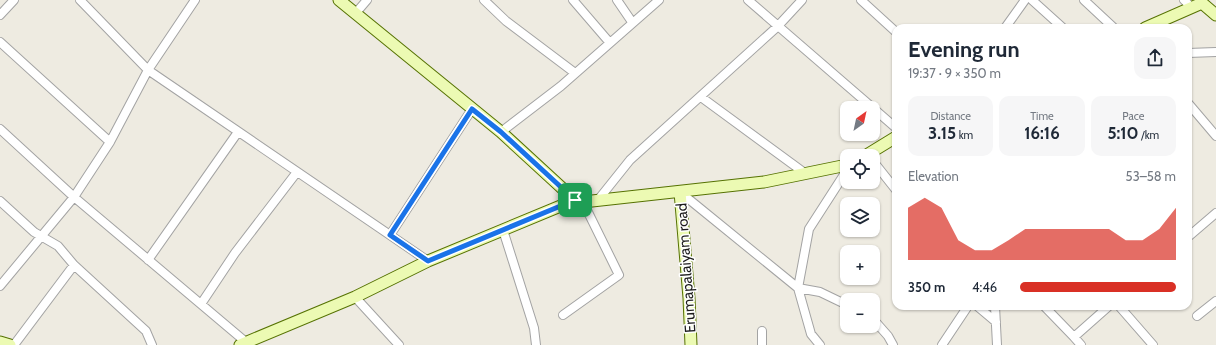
<!DOCTYPE html>
<meta charset="utf-8">
<style>
:root{--surface:#fff;--page:#f6f6f7;--text:#1f2937;--muted:#747a83;--accent:#d93025}
body{margin:0;font-family:Cabin,sans-serif;background:var(--page);color:var(--text);height:100vh;display:flex;flex-direction:column;font-size:15px;white-space:nowrap}
*{box-sizing:border-box;margin:0}
p{font-size:13px;color:var(--muted)}
.icon{flex:none;width:22px;height:22px;fill:none;stroke:currentColor;stroke-width:2;stroke-linecap:round;stroke-linejoin:round}
.map{position:relative;flex:1;overflow:hidden}
.details{position:absolute;left:892px;top:24px;width:300px;height:286px;display:flex;flex-direction:column;background:var(--surface);border-radius:12px;box-shadow:0 1px 3px #0004}
.details>*{flex:none}
.needle{width:26px;rotate:33deg}
.tools{position:absolute;left:840px;top:101px;display:grid;gap:8px}
.tools a{display:grid;place-items:center;width:40px;height:40px;border-radius:8px;background:var(--surface);box-shadow:0 1px 3px #0004;font-size:20px}
.pin{position:absolute;display:grid;place-items:center;width:34px;height:34px;color:#fff;margin:-17px;border-radius:8px;box-shadow:0 2px 6px #0006}
.round{display:grid;place-items:center;flex:none;width:42px;height:42px;border-radius:12px;background:var(--page)}
.headline{display:flex;align-items:center;justify-content:space-between;height:68px;padding:0 16px}
h1{font-size:22px;font-weight:700;line-height:30px}
.metrics{display:grid;grid-template-columns:repeat(3,1fr);gap:6px;height:68px;padding:4px 16px}
.metrics div{display:grid;align-content:center;border-radius:10px;background:var(--page);text-align:center}
.metrics b{font-size:17px;font-weight:700}
.metrics small{font-size:11px;font-weight:400}
.metrics p{font-size:11px}
.chart{height:112px;padding:8px 16px}
.chart p{display:flex;justify-content:space-between}
.chart svg{width:100%;height:72px;margin-top:4px;fill:var(--accent);opacity:.7}
ul{padding:0 16px;list-style:none;font-size:13px}
li{display:grid;grid-template-columns:64px 48px 1fr;align-items:center;height:30px}
li i{height:10px;border-radius:5px;background:var(--accent)}
.map>svg:first-child{display:block}
.lines{fill:none;stroke-linecap:round;stroke-linejoin:round}
.street-casing{stroke:#a3a3a3;stroke-width:10}
.secondary-casing{stroke:#567203;stroke-width:13}
.street{stroke:#fff;stroke-width:8}
.secondary{stroke:#ecfab3;stroke-width:11}
.route-casing{stroke:#fff;stroke-width:8}
.route{stroke:#1a73e8;stroke-width:5}
.labels{text-anchor:middle;stroke-width:3;stroke-linejoin:round;paint-order:stroke}
.street-label{font-size:15px;fill:#1c1c1c;stroke:#fff}
</style>
<div class="map">
<svg width="1216" height="345" viewBox="0 0 1216 345">
<rect width="100%" height="100%" fill="#eeebe1"/>
<g class="lines">
<defs>
<path id="street" d="M80 0 148 70 428 261
M484 0 506 21 575 73
M573 0 610 43
M617 0 632 22
M748 0 873 108
M861 0 896 32
M1032 0 1063 28
M1084 0 1114 28
M1184 0 1191 7
M355 14 367 0
M0 15 14 0
M1005 28 1025 0
M0 42 110 142
M1188 53 1216 52
M701 97 806 174
M1188 103 1216 136
M873 108 896 128
M0 129 74 197 247 343
M501 132 561 86 659 0
M873 161 896 190
M680 192 798 288 809 229 847 170
M598 200 630 160 777 27 802 0
M0 201 34 232 58 246 74 265 146 331 152 345
M503 230 534 328 536 345
M390 235 472 109
M1188 237 1216 213
M148 260 238 132
M0 286 74 197 110 142 148 70 195 0
M355 297 399 345
M201 304 235 253 297 172
M977 306 996 322
M995 306 997 345
M1044 306 1074 337
M1119 306 1153 345
M563 315 619 275 583 202
M1197 316 1216 301
M873 319 888 336 893 345
M14 345 74 265
M762 345V331
M820 345 811 334 798 288 820 292 847 305
M942 345 968 306
M1081 345 1074 337 1109 306"/>
<path id="secondary" d="M339 0 501 132 575 200 583 202 764 182 847 165
M1145 28 1202 3 1216 15
M865 156 896 137
M680 192 689 298 691 345
M0 342 10 345
M240 345 355 297 428 261 575 200"/>
</defs>
<!-- street casing -->
<use href="#street" class="street-casing"/>
<!-- secondary casing -->
<use href="#secondary" class="secondary-casing"/>
<!-- street -->
<use href="#street" class="street"/>
<!-- secondary -->
<use href="#secondary" class="secondary"/>
</g>
<g class="lines">
<defs>
<path id="route" d="M472 109 501 132 575 200 428 261 390 235Z"/>
</defs>
<!-- route casing -->
<use href="#route" class="route-casing"/>
<!-- route -->
<use href="#route" class="route"/>
</g>
<g class="labels">
<!-- street labels -->
<g class="street-label">
<text transform="translate(686 268) rotate(-94)" y="5">Erumapalaiyam road</text>
</g>
</g>
</svg>
<div class="tools">
<a><svg class="needle" viewBox="-14 -14 28 28"><path d="M0-13l5 13h-10z" fill="#e53935"/><path d="M0 13l5-13h-10z" fill="#747a83"/></svg></a>
<a><svg class="icon" aria-label="locate" viewBox="0 0 24 24"><circle cx="12" cy="12" r="6"/><path d="M12 2v4M12 18v4M2 12h4M18 12h4"/></svg></a>
<a><svg class="icon" aria-label="layers" viewBox="0 0 24 24"><path d="M12 4l9 5-9 5-9-5zM3 14l9 5 9-5"/></svg></a>
<a>+</a>
<a>−</a>
</div>
<div class="pin" style="left:575px;top:200px;background:#1e9e55"><svg class="icon" aria-label="arrive" viewBox="0 0 24 24"><path d="M6 21V4h12l-3 4 3 4H6"/></svg></div>
<section class="details">
<div class="headline"><div><h1>Evening run</h1><p>19:37 · 9 × 350 m</p></div><a class="round"><svg class="icon" aria-label="share" viewBox="0 0 24 24"><path d="M12 15V3M7 8l5-5 5 5M5 13v7h14v-7"/></svg></a></div>
<div class="metrics">
<div><p>Distance</p><b>3.15<small> km</small></b></div>
<div><p>Time</p><b>16:16</b></div>
<div><p>Pace</p><b>5:10<small> /km</small></b></div>
</div>
<div class="chart"><p><span>Elevation</span>53–58 m</p>
<svg viewBox="0 0 160 44" preserveAspectRatio="none"><path d="M0 44V12L10 6L20 12L30 32L40 38L50 38L60 32L70 25L80 25L90 25L100 25L110 25L120 25L130 32L140 32L150 25L160 12V44z"/></svg>
</div>
<ul>
<li><b>350 m</b>4:46<i style="width:100%"></i></li>
</ul>
</section>
</div>
